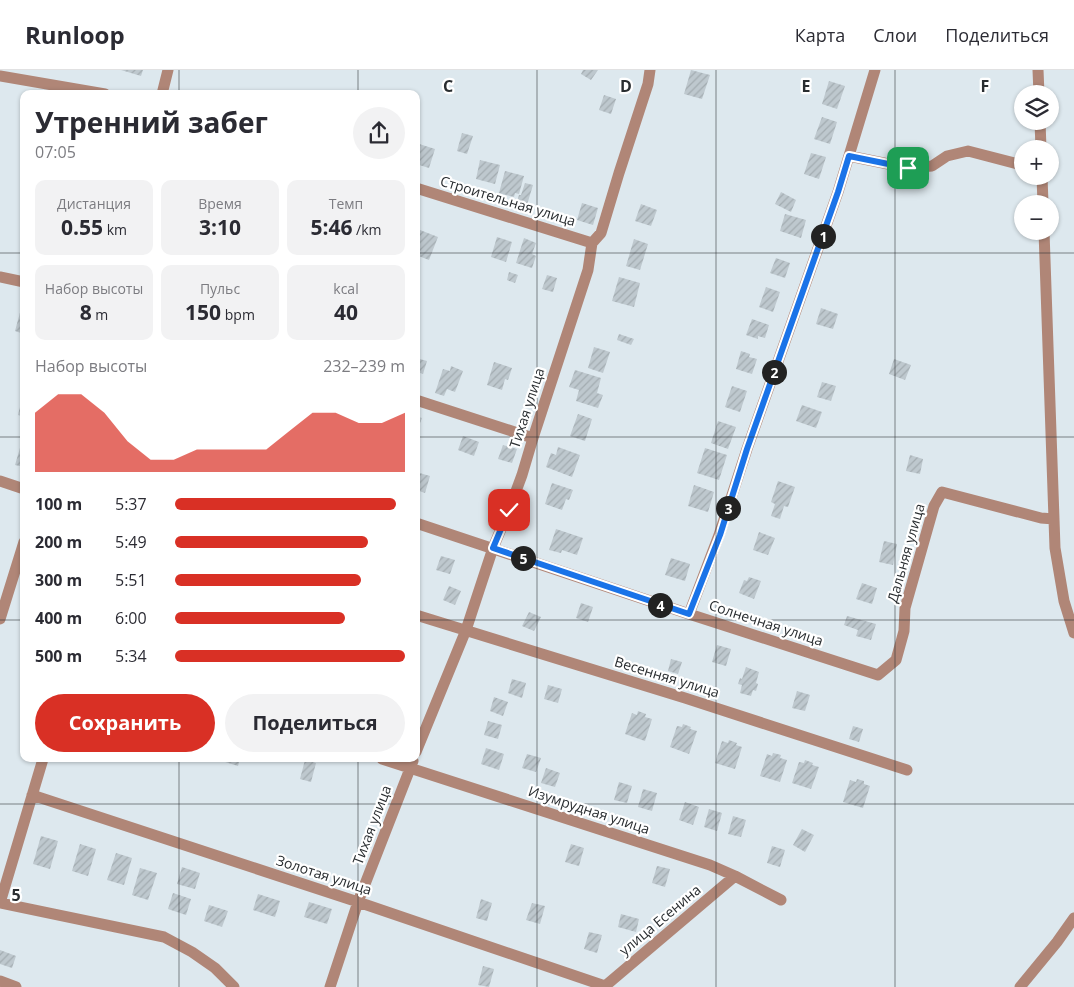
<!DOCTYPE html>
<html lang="ru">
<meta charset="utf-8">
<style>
:root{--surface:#fff;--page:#f2f2f3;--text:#2b2b33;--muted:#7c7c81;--line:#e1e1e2;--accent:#d93025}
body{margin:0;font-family:"Open Sans",sans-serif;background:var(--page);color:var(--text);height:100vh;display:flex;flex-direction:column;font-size:19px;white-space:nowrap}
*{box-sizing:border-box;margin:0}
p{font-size:16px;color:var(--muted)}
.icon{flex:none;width:28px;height:28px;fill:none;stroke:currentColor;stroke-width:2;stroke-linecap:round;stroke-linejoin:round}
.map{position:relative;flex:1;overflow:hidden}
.drawer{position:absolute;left:20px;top:20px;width:400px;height:672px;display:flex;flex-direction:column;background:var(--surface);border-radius:10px;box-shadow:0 1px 4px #0004}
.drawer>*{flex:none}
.buttons{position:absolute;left:1014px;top:15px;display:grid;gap:10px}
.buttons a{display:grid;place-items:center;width:45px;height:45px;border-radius:50%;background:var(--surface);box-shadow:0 1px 4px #0004;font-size:25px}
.pin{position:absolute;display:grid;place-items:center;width:42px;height:42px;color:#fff;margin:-21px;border-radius:10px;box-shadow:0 2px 8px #0006}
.km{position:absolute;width:25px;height:25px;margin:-12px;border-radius:50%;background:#222;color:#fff;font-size:14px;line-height:25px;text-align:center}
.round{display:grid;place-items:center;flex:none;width:52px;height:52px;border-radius:26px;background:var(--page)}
.summary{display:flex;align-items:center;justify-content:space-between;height:85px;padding:0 15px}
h1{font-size:28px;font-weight:700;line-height:38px}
.figures{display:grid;grid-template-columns:repeat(3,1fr);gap:8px;height:85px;padding:5px 15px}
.figures div{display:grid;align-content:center;border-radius:10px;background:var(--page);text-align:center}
.figures b{font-size:21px;font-weight:700}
.figures small{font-size:14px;font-weight:400}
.figures p{font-size:14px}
.chart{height:140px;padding:10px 15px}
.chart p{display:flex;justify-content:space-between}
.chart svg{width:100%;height:90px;margin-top:5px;fill:var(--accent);opacity:.7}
.button{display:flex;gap:10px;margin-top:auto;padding:10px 15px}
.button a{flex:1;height:58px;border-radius:30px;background:var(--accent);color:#fff;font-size:20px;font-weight:700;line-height:58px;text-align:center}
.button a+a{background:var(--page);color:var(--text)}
ul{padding:0 15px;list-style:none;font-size:16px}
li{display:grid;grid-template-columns:80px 60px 1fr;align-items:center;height:38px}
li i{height:12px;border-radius:6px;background:var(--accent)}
header{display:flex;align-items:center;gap:30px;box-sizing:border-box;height:70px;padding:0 25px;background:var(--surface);border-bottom:1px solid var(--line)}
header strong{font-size:24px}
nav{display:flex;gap:28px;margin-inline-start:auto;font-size:18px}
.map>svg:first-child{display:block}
.building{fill:url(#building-hatch)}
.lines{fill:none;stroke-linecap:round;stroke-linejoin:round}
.minor{stroke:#b08677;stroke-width:11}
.route-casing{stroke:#fff;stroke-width:10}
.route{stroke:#1a73e8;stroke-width:6}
.grid{fill:none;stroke:#292d30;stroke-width:1;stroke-opacity:0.55}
.labels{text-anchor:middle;stroke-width:4.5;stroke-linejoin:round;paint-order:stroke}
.street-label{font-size:14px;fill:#292d30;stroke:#fff}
.grid-label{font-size:16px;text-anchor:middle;font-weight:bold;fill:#292d30;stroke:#fff;stroke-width:4.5;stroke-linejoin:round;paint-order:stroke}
</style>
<header>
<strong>Runloop</strong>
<nav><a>Карта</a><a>Слои</a><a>Поделиться</a></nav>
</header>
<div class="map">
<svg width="1074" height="917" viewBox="0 0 1074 917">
<defs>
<pattern id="building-hatch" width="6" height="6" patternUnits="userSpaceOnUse" patternTransform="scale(1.25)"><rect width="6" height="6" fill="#bec8ce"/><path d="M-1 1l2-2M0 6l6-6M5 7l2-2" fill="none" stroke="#a3acb1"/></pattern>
</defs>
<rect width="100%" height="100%" fill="#dde8ee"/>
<!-- building -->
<path class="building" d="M121 0H143L141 6Z
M583 0H598L591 10 581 4Z
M691 0 710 5 702 29 684 24Z
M829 11 845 16 837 39 822 34Z
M604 25 616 29 611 44 599 40Z
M822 47 837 52 830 74 814 69Z
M462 63 473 66 467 84 457 81Z
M416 73 435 79 429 98 416 94Z
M811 83 826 87 819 109 804 104Z
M480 90 500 95 495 114 476 109Z
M505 101 524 106 519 124 515 123 514 127 499 123Z
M525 113 533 115 526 138 516 135 519 125H521Z
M781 122 796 130 791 142 775 134Z
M582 133 598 138 593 155 577 150Z
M641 134 657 140 651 156 635 151Z
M785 144 806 150 801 168 780 161Z
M420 160 438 167 429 190 416 185V169Z
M497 167 512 172 506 192 491 187Z
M524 168 536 173 532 184 536 186 532 198 516 193Z
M634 169 648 174 640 200 626 196Z
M776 188 790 193 785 208 770 203Z
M509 202 518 205 515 213 507 210Z
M547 205 557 208 553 222 542 219Z
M619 207 640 213 634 237 612 231Z
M766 217 780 222 773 242 759 237Z
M821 238 838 244 833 259 816 254Z
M21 239H24V264L15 261Z
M752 249 769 255 765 268 758 266V269L746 265Z
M619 264 634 269 631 275 617 270Z
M594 277 610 282 603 303 588 298Z
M741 281 750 284 749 287 757 289 752 304 736 299Z
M416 288 427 291 423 304 420 303 417 313Z
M894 289 911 295 905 310 889 304Z
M494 292 512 298 508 310 505 309 502 320 487 315Z
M451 296 463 301 455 322 447 319 444 326 435 323 443 299 450 301Z
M575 300 601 308 597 323 603 325 598 338 576 331 579 320 569 317Z
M822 312 836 316 831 331 817 327Z
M732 316 747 321 740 342 725 337Z
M22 329 24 330V347L18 345Z
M802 335 822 342 816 358 796 351Z
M578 344 592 349 585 371 570 366Z
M416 346 422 348 416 363Z
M718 351 736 357 728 379 711 373Z
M463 366 479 372 474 386 458 380Z
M503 375 517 379 512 393 498 389Z
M558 377 580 385 572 407 546 397 551 383 556 385Z
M20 378 24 379V397L15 395Z
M705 378 727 385 719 410 697 403Z
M910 385 923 389 920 404 906 401Z
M416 402 430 406 425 423 416 420Z
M778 411 795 417 788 437 784 436 780 449 771 446 775 434 771 432Z
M552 413 573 420 569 430 566 429 562 440 545 434Z
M694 415 714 422 708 442 688 436Z
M556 459 583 468 577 485 562 480 561 483 549 480Z
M759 462 775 468 768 485 753 480Z
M884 471 897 474 893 495 879 492Z
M441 486 455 490 450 504 436 500Z
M671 488 690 494 685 511 665 505Z
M749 507 761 511 754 529 739 523 744 510 747 511Z
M862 513 877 518 872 534 856 529Z
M449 516 461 521 455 535 443 530Z
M581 533 593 537 588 552 576 548Z
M529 542 541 547 534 561 522 556Z
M847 546 876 554 871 570 856 566 858 560 844 555Z
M717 575 731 579 726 596 712 592Z
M671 589 682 592 678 604 668 601Z
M746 597 759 602 756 613 758 614 756 621 753 620 751 626 740 623 742 615 738 614 740 608 742 609Z
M512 609 526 613 522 628 508 623Z
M548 615 562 619 558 633 544 629Z
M797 621 810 625 805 641 792 638Z
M494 627 508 632 503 646 490 641Z
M638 641 646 644 645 647 652 649 645 671 625 664 632 643 637 645Z
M488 651 502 655 498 669 484 665Z
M683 654 691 657 690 659 697 661 689 684 670 677 677 656 682 657Z
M853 656 863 659 859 672 849 669Z
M729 670 737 673 736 675 742 677 735 699 715 693 722 671 728 673Z
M486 678 504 684 499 700 481 694Z
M773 683 781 685 780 688 787 690 780 712 760 706 767 684 772 686Z
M527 684 541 688 536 702 522 698Z
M222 689H240L238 696 222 691Z
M305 690 316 693 311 712 300 709Z
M805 690 813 693 812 695 819 697 811 719 792 713 799 692 804 693Z
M546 698 560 703 555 717 541 713Z
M857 709 864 711V714L870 716 863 738 843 732 850 710 856 712Z
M619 712 632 716 627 733 614 730Z
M643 719 657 723 652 741 638 737Z
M685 732 699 737 693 755 679 750Z
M709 739 722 743 717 761 704 757Z
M733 746 746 750 741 767 728 764Z
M802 759 814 765 805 782 793 775Z
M41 766 58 771 50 799 33 794Z
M80 774 96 779 88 806 72 801Z
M571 774 584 778 579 796 565 792Z
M772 776 785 780 780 797 767 793Z
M116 783 132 788 124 815 107 810Z
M657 796 670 799 665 817 652 813Z
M182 797 200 803 195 819 177 814Z
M140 798 157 803 148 830 132 825Z
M173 823 191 829 186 845 168 839Z
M258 824 280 831 275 847 253 840Z
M481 829 492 833 487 851 476 848Z
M309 832 332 839 327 854 304 847Z
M532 833 545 836 540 854 526 850Z
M209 835 228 841 222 857 204 851Z
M621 844 639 849 636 862 618 857Z
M589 862 602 865 597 883 584 879Z
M0 880 16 886 12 898 0 894Z
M483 896 494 899 489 917 478 915Z"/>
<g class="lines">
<!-- minor -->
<path class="minor" d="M1038 0 1039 24
M0 6 105 24
M162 24 168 0
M1040 51 1041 79
M849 86 908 98 932 96 947 86 968 81 1022 95
M1042 106 1043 134
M416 118 592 173
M1044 161 1055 478 1064 531 1074 563
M0 207 24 212
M416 330 533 368
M0 411 24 419
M416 453 689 544 878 605 896 590 904 561 905 538 934 436 942 422 1041 448 1054 449
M689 544 719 465 747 379 838 122 875 0
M416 545 685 628 907 700
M0 549 24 472
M416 682 466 560 493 478 509 440 522 405 533 368 588 200 592 173 601 163 619 103 648 14 650 0
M382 689 710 795 735 806 781 830
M32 725 358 832 605 916
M0 833 164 867 192 882 215 898 234 917
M0 833 43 689
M0 911 16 917
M330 917 358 832 413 691
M604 917 735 806
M1020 917 1057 872 1074 848"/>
</g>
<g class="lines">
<defs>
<path id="route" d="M509 440 493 478 689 544 720 465 747 379 838 122 849 86 908 98"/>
</defs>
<!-- route casing -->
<use href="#route" class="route-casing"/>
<!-- route -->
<use href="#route" class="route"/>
</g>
<!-- grid -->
<path class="grid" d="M179 0V24M358 0V24M537 0V917M716 0V917M895 0V917M0 183H24M416 183H1074M0 367H24M416 367H1074M0 550H24M416 550H1074M179 689V917M358 689V917M0 734H1074"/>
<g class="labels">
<!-- street labels -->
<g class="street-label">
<text transform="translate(508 131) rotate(17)" y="5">Строительная улица</text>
<text transform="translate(527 338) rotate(-72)" y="5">Тихая улица</text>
<text transform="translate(906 483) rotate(-74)" y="5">Дальняя улица</text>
<text transform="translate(766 553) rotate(18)" y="5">Солнечная улица</text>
<text transform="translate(667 607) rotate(17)" y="5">Весенняя улица</text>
<text transform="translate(589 740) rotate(18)" y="5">Изумрудная улица</text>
<text transform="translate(372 755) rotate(-69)" y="5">Тихая улица</text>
<text transform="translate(324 805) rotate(18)" y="5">Золотая улица</text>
<text transform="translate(660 850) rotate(-40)" y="5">улица Есенина</text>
</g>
</g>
<g class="grid-label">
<text x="448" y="22">C</text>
<text x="626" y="22">D</text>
<text x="806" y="22">E</text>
<text x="985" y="22">F</text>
<text x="16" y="831">5</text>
</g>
</svg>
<div class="buttons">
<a><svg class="icon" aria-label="layers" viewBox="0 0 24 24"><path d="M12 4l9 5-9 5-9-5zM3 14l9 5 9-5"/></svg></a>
<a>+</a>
<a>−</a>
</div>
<div class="pin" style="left:908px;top:98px;background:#1e9e55"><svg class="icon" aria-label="arrive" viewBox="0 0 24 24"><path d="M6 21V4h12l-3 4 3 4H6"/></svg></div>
<div class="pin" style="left:509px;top:440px;background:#d93025"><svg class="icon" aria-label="check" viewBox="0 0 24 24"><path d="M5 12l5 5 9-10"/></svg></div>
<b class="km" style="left:823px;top:166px">1</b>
<b class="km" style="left:774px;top:302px">2</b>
<b class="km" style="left:728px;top:438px">3</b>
<b class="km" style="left:660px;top:535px">4</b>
<b class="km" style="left:523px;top:488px">5</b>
<section class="drawer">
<div class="summary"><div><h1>Утренний забег</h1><p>07:05</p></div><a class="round"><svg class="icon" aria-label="share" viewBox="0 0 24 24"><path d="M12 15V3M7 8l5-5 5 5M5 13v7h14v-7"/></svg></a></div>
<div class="figures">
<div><p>Дистанция</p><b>0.55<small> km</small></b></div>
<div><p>Время</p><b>3:10</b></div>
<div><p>Темп</p><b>5:46<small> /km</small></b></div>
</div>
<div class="figures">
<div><p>Набор высоты</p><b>8<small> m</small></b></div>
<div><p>Пульс</p><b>150<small> bpm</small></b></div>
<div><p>kcal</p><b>40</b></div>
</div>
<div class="chart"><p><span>Набор высоты</span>232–239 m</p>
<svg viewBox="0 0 160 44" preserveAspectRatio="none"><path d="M0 44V15L10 6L20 6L30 15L40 29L50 38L60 38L70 33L80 33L90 33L100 33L110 24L120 15L130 15L140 20L150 20L160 15V44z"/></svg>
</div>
<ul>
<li><b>100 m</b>5:37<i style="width:96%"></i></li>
<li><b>200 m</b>5:49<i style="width:84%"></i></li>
<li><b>300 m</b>5:51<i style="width:81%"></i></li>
<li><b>400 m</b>6:00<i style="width:74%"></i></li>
<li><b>500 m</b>5:34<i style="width:100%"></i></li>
</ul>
<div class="button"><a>Сохранить</a><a>Поделиться</a></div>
</section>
</div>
